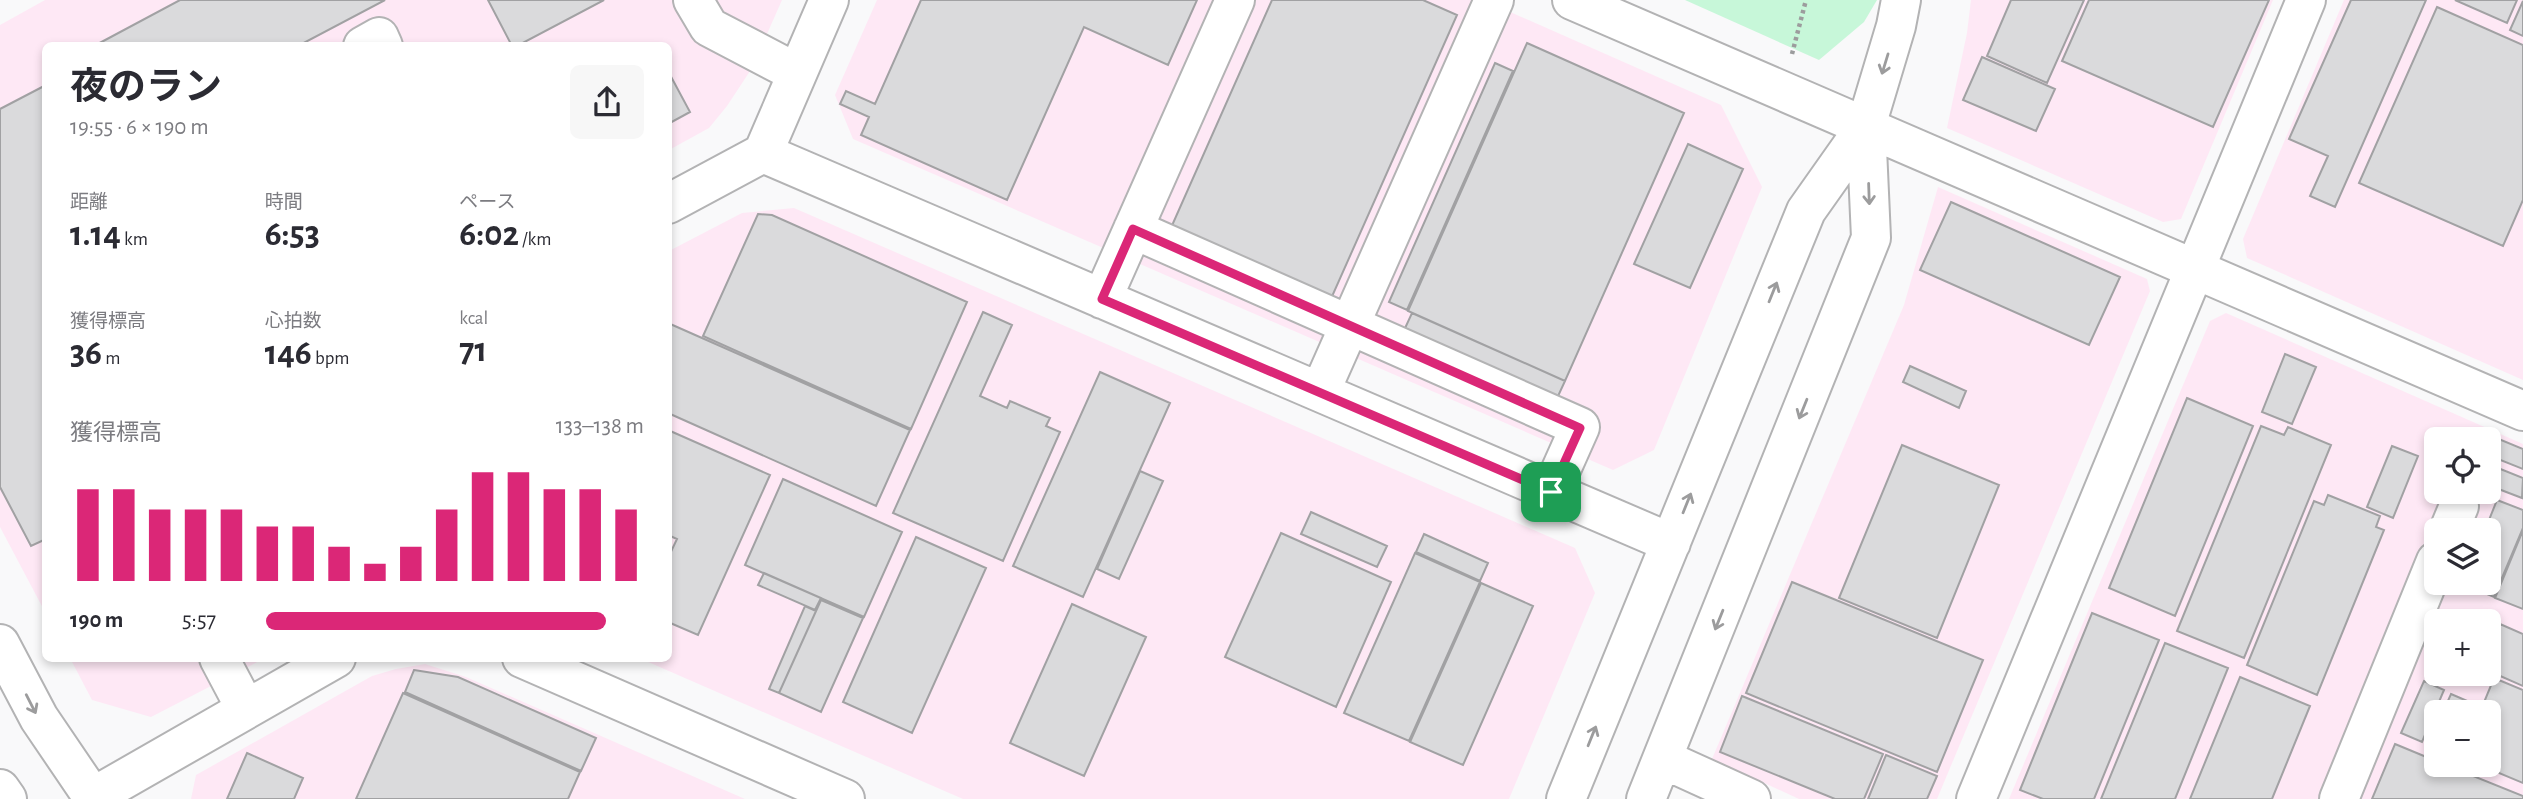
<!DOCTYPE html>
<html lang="ja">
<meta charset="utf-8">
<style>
:root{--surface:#fff;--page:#f7f7f7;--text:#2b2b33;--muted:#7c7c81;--accent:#db2777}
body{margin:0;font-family:"Alegreya Sans","Noto Sans JP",sans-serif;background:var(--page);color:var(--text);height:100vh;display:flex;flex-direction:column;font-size:26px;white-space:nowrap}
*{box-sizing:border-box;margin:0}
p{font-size:23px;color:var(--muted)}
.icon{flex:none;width:38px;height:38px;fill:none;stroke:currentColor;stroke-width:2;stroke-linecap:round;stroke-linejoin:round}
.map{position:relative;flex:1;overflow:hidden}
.drawer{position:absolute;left:42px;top:42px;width:630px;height:620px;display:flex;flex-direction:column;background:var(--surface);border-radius:10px;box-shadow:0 4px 10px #0003}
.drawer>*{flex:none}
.buttons{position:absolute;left:2424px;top:427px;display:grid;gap:14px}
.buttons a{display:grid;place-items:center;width:77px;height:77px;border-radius:10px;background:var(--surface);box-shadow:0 4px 10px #0003;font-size:35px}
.pin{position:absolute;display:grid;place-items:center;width:60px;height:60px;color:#fff;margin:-30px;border-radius:14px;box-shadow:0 4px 10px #0006}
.round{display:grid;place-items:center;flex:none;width:74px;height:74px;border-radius:10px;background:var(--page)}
.overview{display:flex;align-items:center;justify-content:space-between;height:119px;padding:0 28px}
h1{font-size:38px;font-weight:700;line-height:52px}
.metrics{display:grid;grid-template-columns:repeat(3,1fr);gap:10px;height:119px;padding:7px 28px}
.metrics div{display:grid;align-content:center}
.metrics b{font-size:35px;font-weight:700}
.metrics small{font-size:19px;font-weight:400}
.metrics p{font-size:19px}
.chart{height:196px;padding:14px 28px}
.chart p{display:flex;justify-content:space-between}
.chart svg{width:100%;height:126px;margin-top:7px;stroke:var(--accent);stroke-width:6}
ul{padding:0 28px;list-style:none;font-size:23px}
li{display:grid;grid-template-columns:112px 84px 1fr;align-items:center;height:52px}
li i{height:18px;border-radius:9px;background:var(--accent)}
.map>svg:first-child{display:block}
.industrial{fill:#fee8f5;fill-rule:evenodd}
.green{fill:#c7f7d9}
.building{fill:#dadadc;stroke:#a1a1a3;stroke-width:2}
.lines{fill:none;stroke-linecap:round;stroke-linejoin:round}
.minor-casing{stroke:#b3b3b4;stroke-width:42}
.path{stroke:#9c9c9d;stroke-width:4.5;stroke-dasharray:3.5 3.5;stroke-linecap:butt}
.minor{stroke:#fff;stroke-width:38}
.oneway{stroke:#9c9c9d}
.route-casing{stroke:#fff;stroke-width:14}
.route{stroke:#db2777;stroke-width:9}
</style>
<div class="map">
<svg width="2523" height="799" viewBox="0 0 2523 799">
<rect width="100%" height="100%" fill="#f9f9fa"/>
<!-- industrial -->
<path class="industrial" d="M45 0H782L752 68 727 106 709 128 669 150 668 46H46L45 612 0 527V25Z
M877 0H1483L1721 105 1762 187 1654 450 1613 470 853 139 835 95Z
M1971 0H2273L2181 219 2163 222 1947 128 1967 33Z
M2344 0H2523V380L2247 258 2243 239Z
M1938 187 2147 279 2150 291 1937 799H1799L1712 759 1904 305Z
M794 208 1575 548 1595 593 1509 799H963L639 658H668L669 251 742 213Z
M2226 313 2523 444V799H2009L2210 321ZM2436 439H2488V492H2436ZM2436 530H2488V583H2436ZM2436 621H2488V674H2436ZM2436 712H2488V765H2436Z
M70 658H265L151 717 92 700Z
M425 664 466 677 745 799H191L196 775 372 676 396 669Z"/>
<!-- green -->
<path class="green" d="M1685 0H1877L1864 22 1819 60Z"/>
<!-- building -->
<path class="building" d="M180 0H385L298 46H94Z
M488 0H604L517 46H512Z
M921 0H1197L1168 65 1084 27 1007 200 861 135 869 117 840 104 846 91 875 104Z
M1272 0H1423L1457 15 1330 301 1170 230Z
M2011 0H2084L2047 83 1987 56Z
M2089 0H2269L2213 127 2062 61Z
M2351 0H2426L2335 207 2310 196 2328 156 2289 139Z
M2455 0H2517L2507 23Z
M2523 1V36L2510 30Z
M2437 7 2523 45V200L2503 246 2359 183Z
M1527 43 1684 113 1565 381 1408 311Z
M1982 57 2055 89 2036 131 1963 100Z
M1495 63 1513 71 1407 310 1389 302Z
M668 71 690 112 668 124Z
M46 85V539L31 546 0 487V109Z
M1688 144 1743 169 1690 288 1634 264Z
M1951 202 2120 277 2089 345 1920 270Z
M758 214 772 215 967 302 911 429 703 336Z
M983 312 1012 325 980 396 1007 408 1010 401 1050 418 1046 426 1060 432 1003 561 893 513Z
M1412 313 1565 381 1553 407 1400 339Z
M668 323 910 430 876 506 668 413Z
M2285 354 2316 367 2292 424 2262 412Z
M1910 366 1966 391 1959 408 1903 382Z
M1100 372 1170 403 1083 597 1013 566Z
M2187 398 2253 426 2175 616 2109 588Z
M2261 426 2284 435 2288 427 2331 445 2244 658 2177 631Z
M668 430 770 475 698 635 668 622V558L677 539 668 535Z
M2477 430 2523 449V469L2488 455V439H2473Z
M1902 445 1999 485 1937 638 1839 598Z
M2392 446 2418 456 2393 518 2367 507Z
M2488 464 2523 478 2522 498 2488 485Z
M1140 471 1163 481 1119 579 1097 569Z
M783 479 902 532 864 617 745 565Z
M2328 495 2380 516 2376 527 2384 530 2317 695 2247 665 2314 501 2324 505Z
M2497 500 2523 510V528L2494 597 2463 584 2488 583V530H2485Z
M1311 512 1387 546 1377 567 1301 534Z
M2523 530V609L2495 598Z
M1281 533 1391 582 1336 707 1225 657Z
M1424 534 1488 563 1480 581 1416 552Z
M916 537 986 568 912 733 843 702Z
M1415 553 1480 582 1409 741 1344 713Z
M764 573 821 598 815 610 758 585Z
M1792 582 1983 660 1937 772 1746 693Z
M1481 583 1533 606 1463 765 1410 742Z
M821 600 863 618 821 712 779 693Z
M1072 604 1146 637 1084 776 1010 743Z
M805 606 816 611 779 693 769 689Z
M2092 613 2159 640 2094 799H2043L2020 790Z
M2500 624 2523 634V686L2498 675Z
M2165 643 2228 668 2175 799H2101Z
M414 670 458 677 596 738 581 771 405 692Z
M2240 677 2310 706 2272 799H2190Z
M2494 678 2523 690V783L2480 765H2488V712H2480Z
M2424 681 2444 690 2422 742 2401 733Z
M403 693 580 772 568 799H356Z
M2451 694 2472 703 2468 712H2443Z
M1742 696 1883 754 1864 799H1835L1720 752Z
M2395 744 2436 761V765H2446L2523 796V799H2372Z
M247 753 303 778 294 799H227Z
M1886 755 1937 776 1927 799H1868Z"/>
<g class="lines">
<defs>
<path id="minor" d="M693 0 709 27 797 73
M1572 0 2523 411
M363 46 379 37 383 46
M763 153 1671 543
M668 204 763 153 829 0
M1133 229 1580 427 1551 492
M1102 299 1235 0
M1320 392 1494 0
M2449 530 2459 506
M0 644 39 718 94 799
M219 658 246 709
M522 658 845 799
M1663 759 1751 799
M0 789 7 799
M93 797 336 658
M1566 799 1806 211 1866 126 1896 26 1901 0
M1646 799 1871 238 1866 126
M1976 799 2306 0
M2339 799 2436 561"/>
</defs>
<!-- minor casing -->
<use href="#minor" class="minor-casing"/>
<!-- path -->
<path class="path" d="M1792 54 1806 0"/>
<!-- minor -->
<use href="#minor" class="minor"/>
</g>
<!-- one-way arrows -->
<defs><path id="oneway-shaft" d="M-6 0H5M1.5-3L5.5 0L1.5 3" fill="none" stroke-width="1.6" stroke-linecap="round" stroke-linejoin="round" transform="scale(1.75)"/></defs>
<g class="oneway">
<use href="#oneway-shaft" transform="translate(1885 64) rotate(107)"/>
<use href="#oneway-shaft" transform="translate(1869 194) rotate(88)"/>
<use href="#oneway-shaft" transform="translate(1773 292) rotate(-68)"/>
<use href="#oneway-shaft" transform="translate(1803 409) rotate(112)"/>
<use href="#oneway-shaft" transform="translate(1687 503) rotate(-68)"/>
<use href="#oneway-shaft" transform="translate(1719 620) rotate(112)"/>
<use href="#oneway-shaft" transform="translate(31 704) rotate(63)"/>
<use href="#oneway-shaft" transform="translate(1592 736) rotate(-68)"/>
</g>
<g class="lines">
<defs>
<path id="route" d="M1133 229 1580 428 1551 492 1102 299Z"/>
</defs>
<!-- route casing -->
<use href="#route" class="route-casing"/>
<!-- route -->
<use href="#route" class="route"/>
</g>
</svg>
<div class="buttons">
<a><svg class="icon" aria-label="locate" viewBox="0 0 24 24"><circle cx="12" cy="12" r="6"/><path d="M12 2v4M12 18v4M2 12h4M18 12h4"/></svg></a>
<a><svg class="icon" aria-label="layers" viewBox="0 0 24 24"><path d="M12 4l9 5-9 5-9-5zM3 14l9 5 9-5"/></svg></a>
<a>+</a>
<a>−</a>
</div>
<div class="pin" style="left:1551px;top:492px;background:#1e9e55"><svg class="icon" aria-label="arrive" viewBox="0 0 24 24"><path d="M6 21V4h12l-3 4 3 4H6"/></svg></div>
<section class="drawer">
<div class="overview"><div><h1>夜のラン</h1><p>19:55 · 6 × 190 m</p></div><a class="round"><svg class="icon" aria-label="share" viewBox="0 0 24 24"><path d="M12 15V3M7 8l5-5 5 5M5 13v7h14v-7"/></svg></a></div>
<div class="metrics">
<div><p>距離</p><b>1.14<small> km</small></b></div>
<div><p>時間</p><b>6:53</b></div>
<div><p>ペース</p><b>6:02<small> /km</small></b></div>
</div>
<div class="metrics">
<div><p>獲得標高</p><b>36<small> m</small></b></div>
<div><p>心拍数</p><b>146<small> bpm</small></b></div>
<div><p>kcal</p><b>71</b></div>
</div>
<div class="chart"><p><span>獲得標高</span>133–138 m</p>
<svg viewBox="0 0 160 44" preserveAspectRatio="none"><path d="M5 44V12M15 44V12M25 44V19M35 44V19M45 44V19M55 44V25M65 44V25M75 44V32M85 44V38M95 44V32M105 44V19M115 44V6M125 44V6M135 44V12M145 44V12M155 44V19"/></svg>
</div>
<ul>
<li><b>190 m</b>5:57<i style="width:90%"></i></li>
</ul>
</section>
</div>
